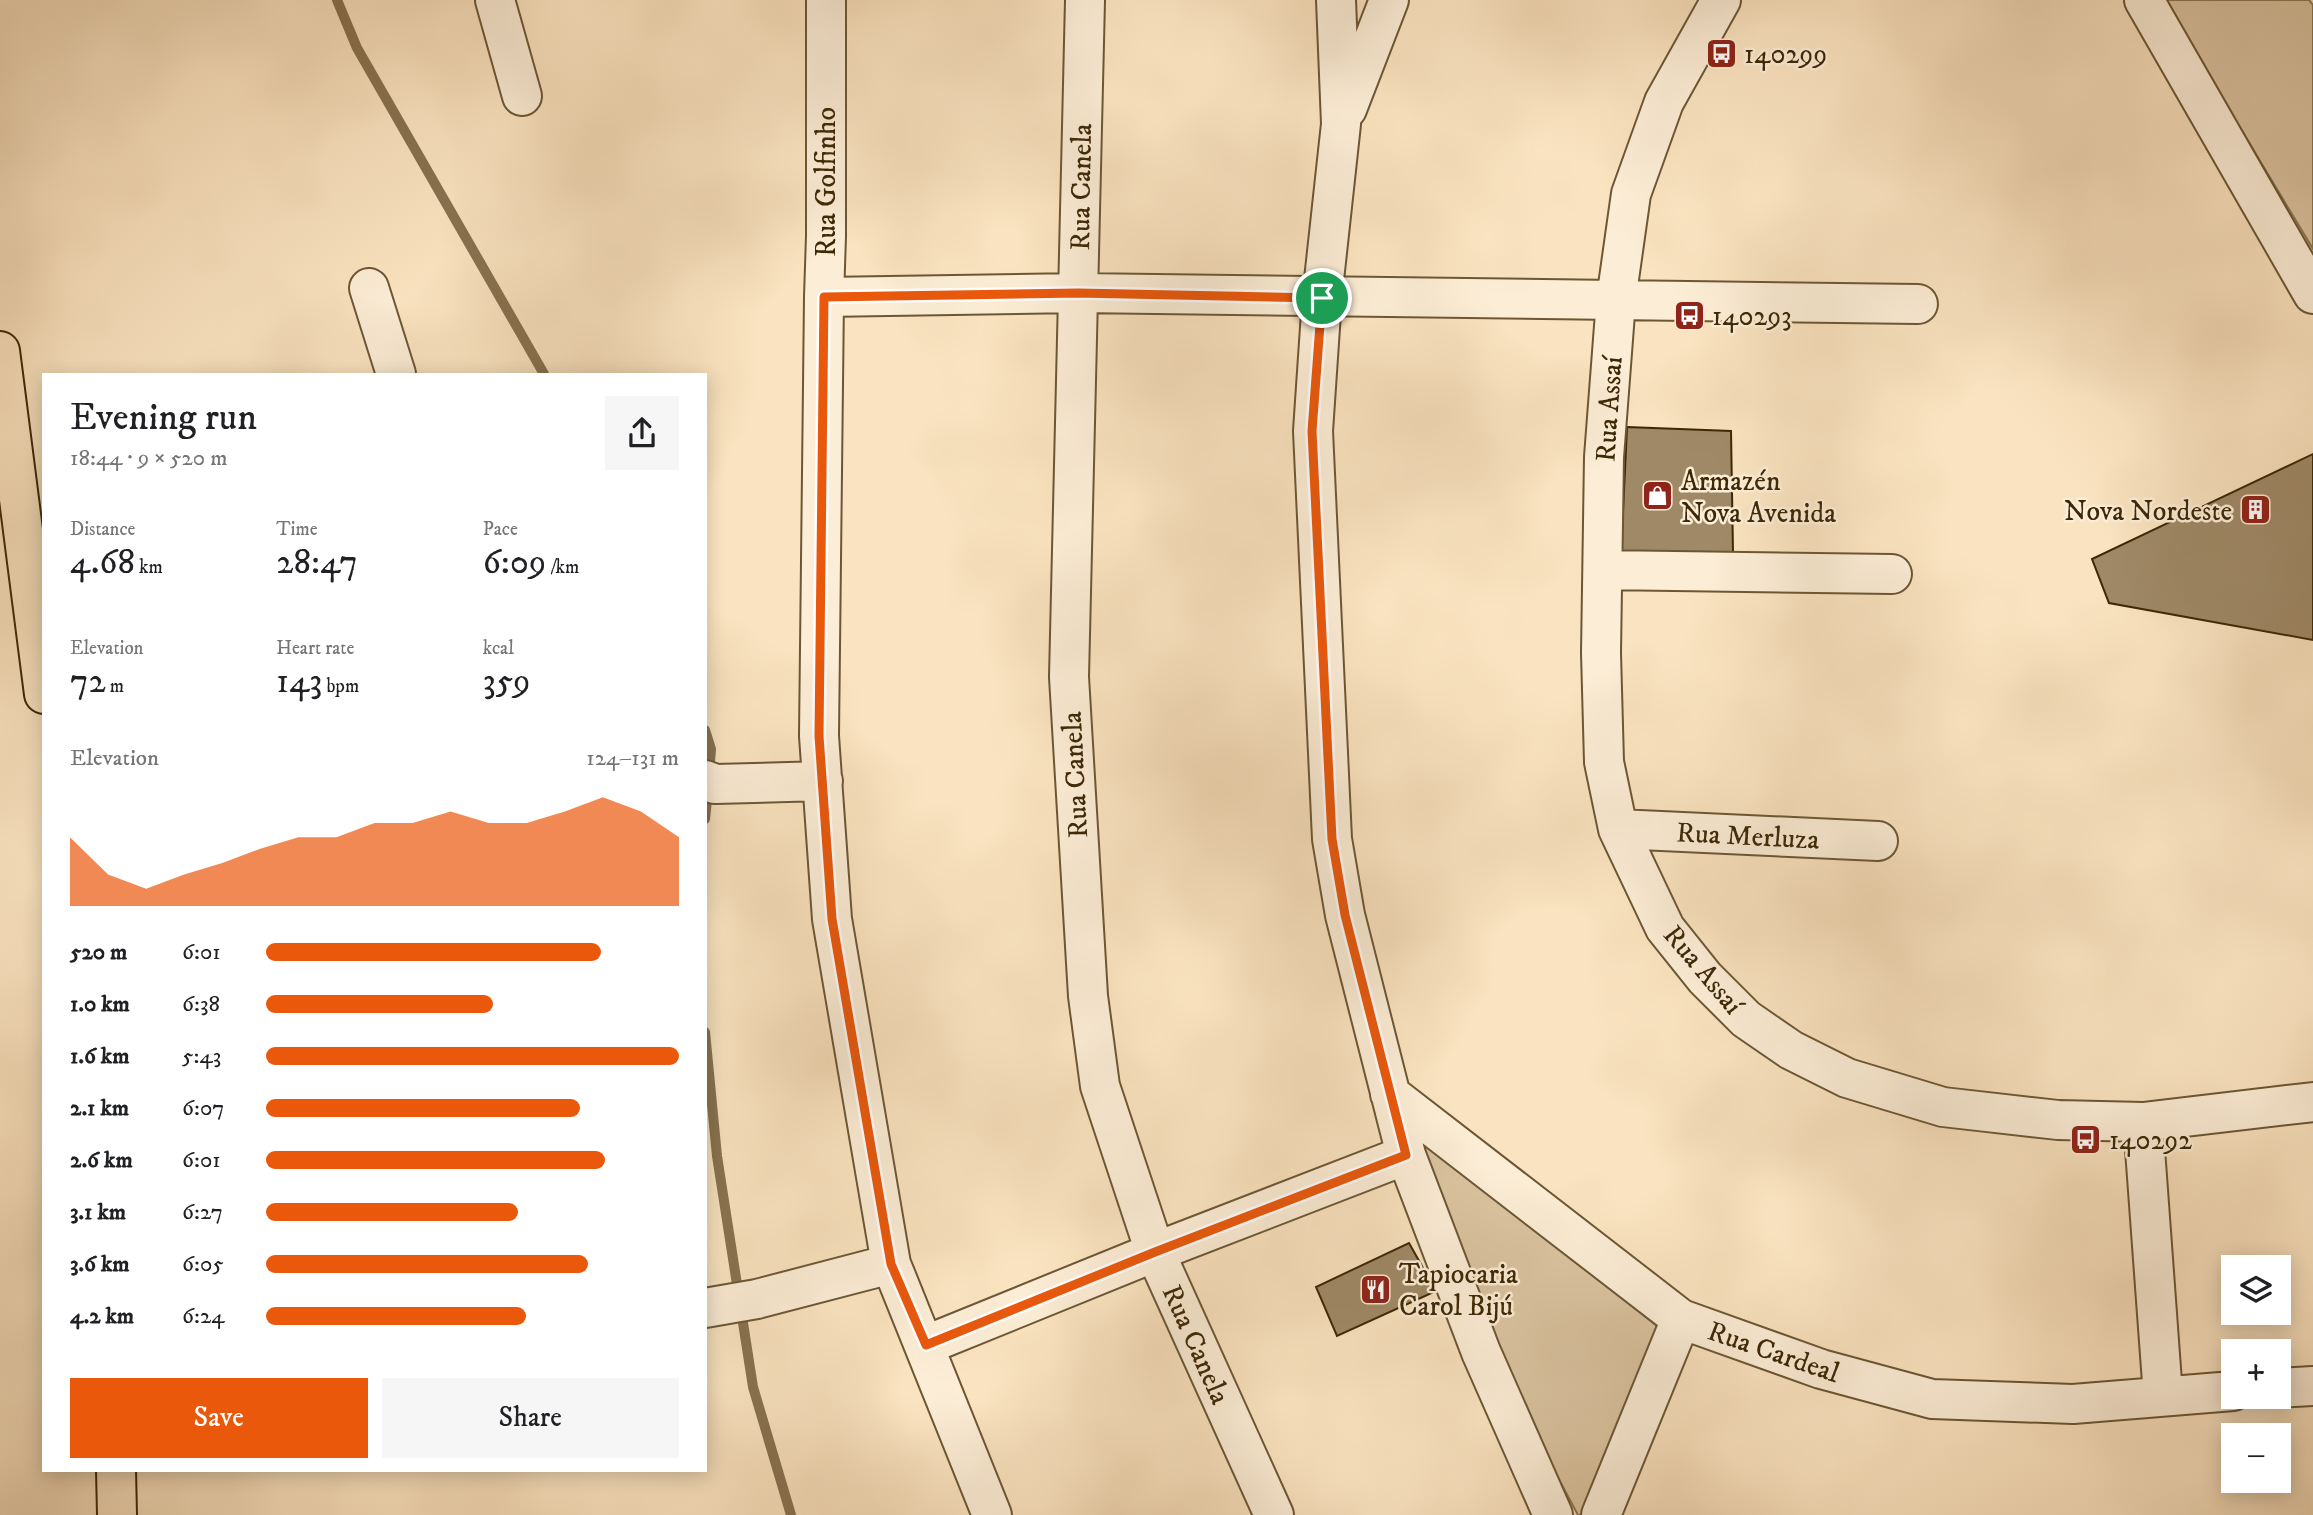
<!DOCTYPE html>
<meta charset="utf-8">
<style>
:root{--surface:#fff;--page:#f6f6f6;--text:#202124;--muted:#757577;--accent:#ea580c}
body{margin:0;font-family:"IM FELL DW Pica",serif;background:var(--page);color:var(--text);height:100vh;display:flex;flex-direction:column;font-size:26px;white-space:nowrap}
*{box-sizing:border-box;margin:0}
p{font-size:23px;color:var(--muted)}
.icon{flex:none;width:38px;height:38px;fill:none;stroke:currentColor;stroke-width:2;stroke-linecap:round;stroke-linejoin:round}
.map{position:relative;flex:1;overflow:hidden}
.panel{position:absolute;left:42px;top:373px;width:665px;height:1099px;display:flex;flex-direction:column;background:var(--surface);border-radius:0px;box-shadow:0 4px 18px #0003}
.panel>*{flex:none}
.buttons{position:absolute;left:2221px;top:1255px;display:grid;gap:14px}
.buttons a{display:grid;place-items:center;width:70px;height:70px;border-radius:0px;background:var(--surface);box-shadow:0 4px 18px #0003;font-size:35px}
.pin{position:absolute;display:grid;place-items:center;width:60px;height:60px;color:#fff;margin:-30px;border:4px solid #fff;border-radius:50%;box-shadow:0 2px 7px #0007}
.round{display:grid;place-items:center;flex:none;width:74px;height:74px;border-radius:0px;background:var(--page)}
.head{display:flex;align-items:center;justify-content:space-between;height:119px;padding:0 28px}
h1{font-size:38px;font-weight:600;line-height:52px}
.figures{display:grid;grid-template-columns:repeat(3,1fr);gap:10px;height:119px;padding:7px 28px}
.figures div{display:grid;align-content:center}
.figures b{font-size:35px;font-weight:600}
.figures small{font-size:19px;font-weight:400}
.figures p{font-size:19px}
.chart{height:196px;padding:14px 28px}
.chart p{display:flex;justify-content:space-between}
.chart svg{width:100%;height:126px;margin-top:7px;fill:var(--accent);opacity:.7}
.primary-button{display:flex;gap:14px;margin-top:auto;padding:14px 28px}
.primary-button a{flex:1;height:80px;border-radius:0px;background:var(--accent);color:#fff;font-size:28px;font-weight:600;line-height:80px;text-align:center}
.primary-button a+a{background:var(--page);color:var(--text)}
ul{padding:0 28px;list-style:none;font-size:23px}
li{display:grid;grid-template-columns:112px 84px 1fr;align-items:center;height:52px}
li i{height:18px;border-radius:9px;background:var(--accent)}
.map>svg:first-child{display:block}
.green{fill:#dac3a0;stroke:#8c7653;stroke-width:2}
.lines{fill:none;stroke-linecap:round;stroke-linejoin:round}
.stream{stroke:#887250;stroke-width:10}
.building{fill:#9f8967;stroke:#3d2806;stroke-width:2}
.minor-casing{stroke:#6c5734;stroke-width:42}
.major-casing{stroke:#3d2806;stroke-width:42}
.minor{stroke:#fcedd6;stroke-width:38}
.major{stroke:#fae3c0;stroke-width:38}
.route-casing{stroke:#fff;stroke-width:14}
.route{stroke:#ea580c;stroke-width:9}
.labels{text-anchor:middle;stroke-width:5;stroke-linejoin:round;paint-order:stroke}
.poi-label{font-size:28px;fill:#3d2806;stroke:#fcedd6;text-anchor:start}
.street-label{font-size:28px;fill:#3d2806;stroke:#fcedd6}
</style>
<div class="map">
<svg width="2313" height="1515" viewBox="0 0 2313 1515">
<rect width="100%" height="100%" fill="#fae3c0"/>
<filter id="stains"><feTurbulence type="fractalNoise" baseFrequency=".00286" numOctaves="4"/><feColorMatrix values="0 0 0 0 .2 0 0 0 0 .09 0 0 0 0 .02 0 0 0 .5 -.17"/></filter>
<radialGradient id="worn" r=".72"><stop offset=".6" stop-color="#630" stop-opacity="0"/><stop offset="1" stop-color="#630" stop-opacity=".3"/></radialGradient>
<!-- green -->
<path class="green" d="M2163 0H2309L2313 5V249Z
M1415 1134 1662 1330 1584 1515H1578L1519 1405Z"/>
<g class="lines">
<!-- stream -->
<path class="stream" d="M337 0 357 48 544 374
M705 730 711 749 709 774
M705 819 708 790
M705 1032 717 1156 753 1387 791 1515"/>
</g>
<!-- building -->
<path class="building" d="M1627 427 1731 431 1733 552 1621 555Z
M2313 454V640L2109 603 2092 559Z
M1409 1243 1436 1291 1337 1336 1316 1287Z"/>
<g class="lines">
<defs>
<path id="minor" d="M495 0 522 96
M826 0V236L824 297 819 736 832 919 891 1264 992 1515
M1085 0 1069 677 1088 996 1100 1086 1155 1252 1274 1515
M1336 0 1341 124 1322 298 1313 431 1332 839 1345 915 1406 1155 1481 1352 1553 1515
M1721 0 1664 102 1631 194 1616 300 1604 457 1601 653 1604 762 1618 829 1665 928 1705 978 1746 1019 1791 1050 1847 1078 1943 1107 2058 1120 2143 1122 2313 1102
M2144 0 2313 294
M1347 109 1389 0
M369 288 396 374
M824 297 1078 293 1918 304
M1603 570 1892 574
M705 780 715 784 823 781
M1618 829 1878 841
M1390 1094 1681 1319 1821 1369 1932 1399 2073 1404 2233 1391
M2143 1122 2163 1396
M705 1308 757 1299 891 1264
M926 1345 1155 1252 1406 1155
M2278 1388 2313 1386
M1601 1515 1681 1319"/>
<path id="major" d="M0 351 44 694
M116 1470 117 1515"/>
</defs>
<!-- minor casing -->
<use href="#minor" class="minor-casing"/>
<!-- major casing -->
<use href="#major" class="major-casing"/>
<!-- minor -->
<use href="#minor" class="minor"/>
<!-- major -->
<use href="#major" class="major"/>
</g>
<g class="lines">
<defs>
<path id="route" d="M1078 293 1322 298 1312 431 1332 839 1345 915 1406 1155 1155 1252 926 1345 891 1264 832 919 819 736 824 297Z"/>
</defs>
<!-- route casing -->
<use href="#route" class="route-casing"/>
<!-- route -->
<use href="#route" class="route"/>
</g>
<!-- icons -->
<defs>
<symbol id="bus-square" viewBox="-11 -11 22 22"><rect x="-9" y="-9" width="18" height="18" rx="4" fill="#8f2418" stroke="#fcedd6"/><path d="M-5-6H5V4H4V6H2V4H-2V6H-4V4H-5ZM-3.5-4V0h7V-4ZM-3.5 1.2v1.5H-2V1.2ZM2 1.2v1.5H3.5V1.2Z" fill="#fff"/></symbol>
<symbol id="shop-square" viewBox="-11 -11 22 22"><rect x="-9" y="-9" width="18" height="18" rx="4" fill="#8f2418" stroke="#fcedd6"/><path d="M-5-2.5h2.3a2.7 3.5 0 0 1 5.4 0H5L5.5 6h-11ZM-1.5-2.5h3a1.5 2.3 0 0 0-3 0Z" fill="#fff"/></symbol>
<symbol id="building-square" viewBox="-11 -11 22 22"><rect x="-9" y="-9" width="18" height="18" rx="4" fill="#8f2418" stroke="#fcedd6"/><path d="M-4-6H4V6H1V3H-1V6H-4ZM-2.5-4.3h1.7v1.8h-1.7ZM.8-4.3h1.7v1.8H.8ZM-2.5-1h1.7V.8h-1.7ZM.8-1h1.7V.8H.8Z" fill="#fff"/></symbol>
<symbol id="restaurant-square" viewBox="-11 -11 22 22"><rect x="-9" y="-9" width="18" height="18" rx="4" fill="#8f2418" stroke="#fcedd6"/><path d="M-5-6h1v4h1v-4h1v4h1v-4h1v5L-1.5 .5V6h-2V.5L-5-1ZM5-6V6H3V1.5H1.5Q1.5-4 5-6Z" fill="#fff"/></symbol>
</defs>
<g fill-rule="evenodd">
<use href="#bus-square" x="1704" y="36" width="35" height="35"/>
<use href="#bus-square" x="1672" y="298" width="35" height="35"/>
<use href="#shop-square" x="1640" y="478" width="35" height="35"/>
<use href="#building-square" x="2238" y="492" width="35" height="35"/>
<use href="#bus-square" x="2068" y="1122" width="35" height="35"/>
<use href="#restaurant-square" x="1358" y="1272" width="35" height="35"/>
</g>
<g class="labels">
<!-- poi labels -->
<g class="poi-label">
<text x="1744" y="63">140299</text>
<text x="1712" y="325">140293</text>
<text x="1681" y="490">Armazén<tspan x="1681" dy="32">Nova Avenida</tspan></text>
<text x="2232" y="520" text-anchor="end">Nova Nordeste</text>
<text x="2109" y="1149">140292</text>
<text x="1399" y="1283">Tapiocaria<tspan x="1399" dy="32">Carol Bijú</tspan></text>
</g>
<!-- street labels -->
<g class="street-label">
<text transform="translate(825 182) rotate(-90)" y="10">Rua Golfinho</text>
<text transform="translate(1080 187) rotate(-89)" y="10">Rua Canela</text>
<text transform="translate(1608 409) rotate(-86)" y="10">Rua Assaí</text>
<text transform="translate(1074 775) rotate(-93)" y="10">Rua Canela</text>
<text transform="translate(1748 835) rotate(3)" y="10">Rua Merluza</text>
<text transform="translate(1704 969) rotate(50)" y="10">Rua Assaí</text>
<text transform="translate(1197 1344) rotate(66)" y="10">Rua Canela</text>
<text transform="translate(1774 1351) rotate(19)" y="10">Rua Cardeal</text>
</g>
</g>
<rect width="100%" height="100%" filter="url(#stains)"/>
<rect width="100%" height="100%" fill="url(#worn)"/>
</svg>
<div class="buttons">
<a><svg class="icon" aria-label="layers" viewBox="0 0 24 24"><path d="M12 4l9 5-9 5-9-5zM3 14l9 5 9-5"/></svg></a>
<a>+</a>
<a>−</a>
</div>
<div class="pin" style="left:1322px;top:298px;background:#1e9e55"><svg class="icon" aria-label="arrive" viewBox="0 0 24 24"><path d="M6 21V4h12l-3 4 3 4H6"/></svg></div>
<section class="panel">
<div class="head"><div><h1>Evening run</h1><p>18:44 · 9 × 520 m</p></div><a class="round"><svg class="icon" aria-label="share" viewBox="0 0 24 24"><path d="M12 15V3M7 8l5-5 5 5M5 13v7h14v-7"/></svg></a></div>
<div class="figures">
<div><p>Distance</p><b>4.68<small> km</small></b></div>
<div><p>Time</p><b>28:47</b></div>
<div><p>Pace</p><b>6:09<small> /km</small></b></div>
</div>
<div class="figures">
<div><p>Elevation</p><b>72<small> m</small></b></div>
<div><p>Heart rate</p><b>143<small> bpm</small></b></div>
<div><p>kcal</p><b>359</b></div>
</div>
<div class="chart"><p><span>Elevation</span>124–131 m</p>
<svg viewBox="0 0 160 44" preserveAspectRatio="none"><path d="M0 44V20L10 33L20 38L30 33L40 29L50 24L60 20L70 20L80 15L90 15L100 11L110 15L120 15L130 11L140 6L150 11L160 20V44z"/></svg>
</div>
<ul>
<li><b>520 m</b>6:01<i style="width:81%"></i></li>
<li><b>1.0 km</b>6:38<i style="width:55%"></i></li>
<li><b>1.6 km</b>5:43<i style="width:100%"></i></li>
<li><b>2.1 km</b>6:07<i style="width:76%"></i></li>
<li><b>2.6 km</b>6:01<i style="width:82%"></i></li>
<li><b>3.1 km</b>6:27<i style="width:61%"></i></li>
<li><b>3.6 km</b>6:05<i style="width:78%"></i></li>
<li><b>4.2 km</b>6:24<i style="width:63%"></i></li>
</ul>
<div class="primary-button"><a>Save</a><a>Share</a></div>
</section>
</div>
